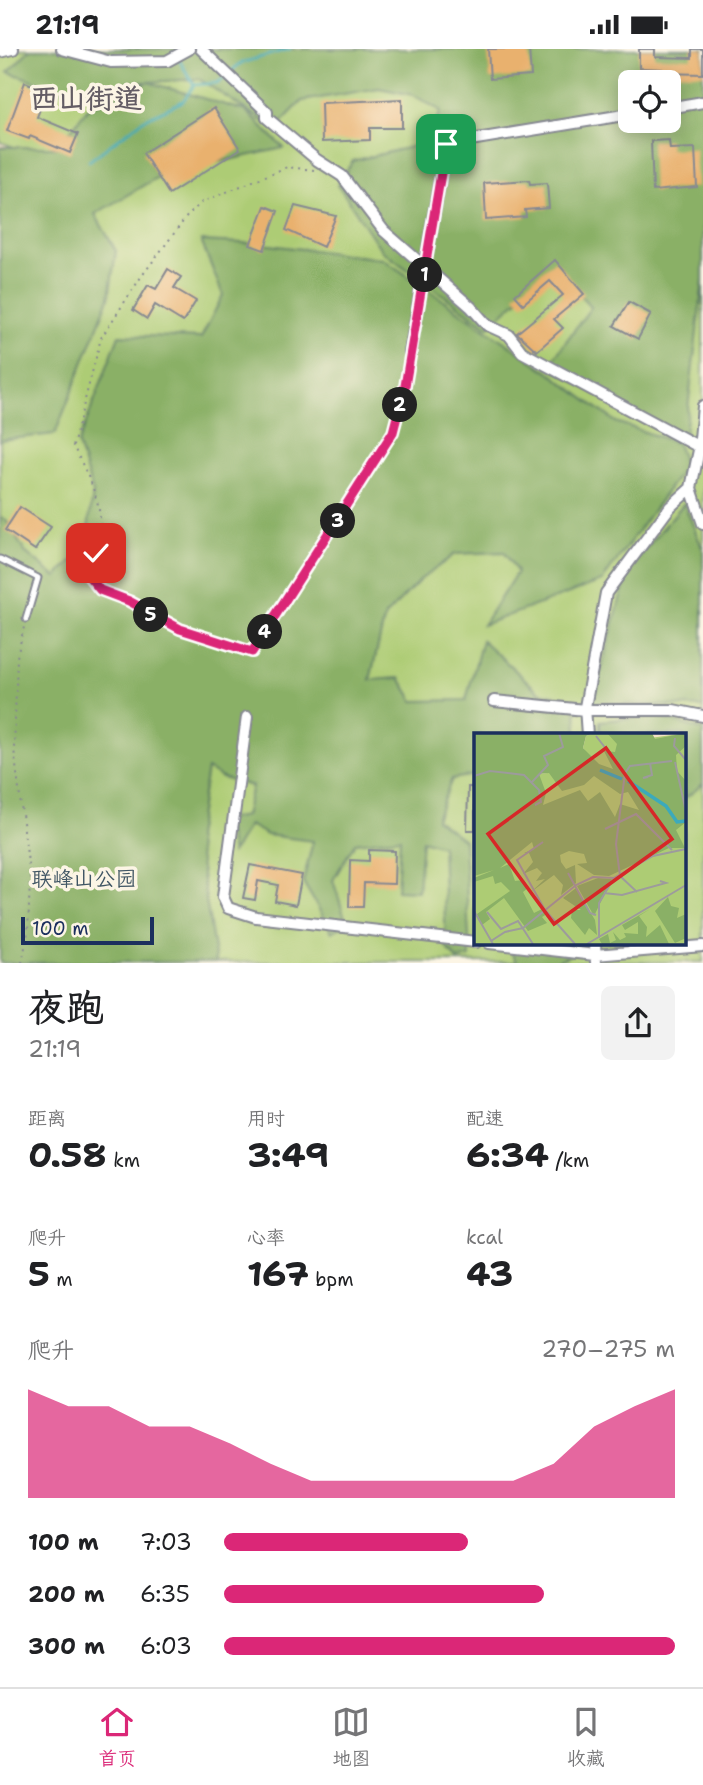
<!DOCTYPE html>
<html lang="zh">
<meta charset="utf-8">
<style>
:root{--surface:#fff;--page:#f2f2f2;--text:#202124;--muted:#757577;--line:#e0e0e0;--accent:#db2777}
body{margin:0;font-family:"Shantell Sans","LXGW WenKai TC",sans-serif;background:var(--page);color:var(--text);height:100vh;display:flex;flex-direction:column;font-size:26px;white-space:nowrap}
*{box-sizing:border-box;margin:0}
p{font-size:23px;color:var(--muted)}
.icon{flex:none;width:38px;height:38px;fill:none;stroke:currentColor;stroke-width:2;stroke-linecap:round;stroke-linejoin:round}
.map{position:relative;height:914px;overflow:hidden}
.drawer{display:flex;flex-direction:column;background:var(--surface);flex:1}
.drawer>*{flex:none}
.fabs{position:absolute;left:618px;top:21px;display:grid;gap:14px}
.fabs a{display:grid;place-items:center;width:63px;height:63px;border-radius:10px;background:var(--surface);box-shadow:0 4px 18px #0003;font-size:35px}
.scale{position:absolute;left:21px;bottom:18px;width:133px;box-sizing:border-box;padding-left:7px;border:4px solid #1b2f5e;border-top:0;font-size:19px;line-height:24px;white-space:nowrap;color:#1b2f5e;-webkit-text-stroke:5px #fcf5e5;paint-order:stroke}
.pin{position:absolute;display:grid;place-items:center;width:60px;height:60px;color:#fff;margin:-30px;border-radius:14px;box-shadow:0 4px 10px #0006}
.km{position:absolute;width:35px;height:35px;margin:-18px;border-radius:50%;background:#222;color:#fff;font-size:19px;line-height:35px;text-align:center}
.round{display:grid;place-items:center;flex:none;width:74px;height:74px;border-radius:10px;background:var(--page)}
.overview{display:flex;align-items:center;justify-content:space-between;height:119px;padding:0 28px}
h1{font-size:38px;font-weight:700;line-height:52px}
.metrics{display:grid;grid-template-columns:repeat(3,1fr);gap:10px;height:119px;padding:7px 28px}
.metrics div{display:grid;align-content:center}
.metrics b{font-size:35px;font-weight:700}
.metrics small{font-size:19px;font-weight:400}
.metrics p{font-size:19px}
.chart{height:196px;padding:14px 28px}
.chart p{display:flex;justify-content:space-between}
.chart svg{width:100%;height:126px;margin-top:7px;fill:var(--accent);opacity:.7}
ul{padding:0 28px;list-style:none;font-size:23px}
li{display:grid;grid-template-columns:112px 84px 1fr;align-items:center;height:52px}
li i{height:18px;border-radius:9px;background:var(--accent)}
.status{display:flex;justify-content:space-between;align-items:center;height:49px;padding:0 35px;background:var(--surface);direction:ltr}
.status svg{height:19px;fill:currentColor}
.menu{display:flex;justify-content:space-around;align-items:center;height:98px;border-top:2px solid var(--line);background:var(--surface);font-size:19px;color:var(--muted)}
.menu a{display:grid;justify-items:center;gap:4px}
.menu .selected{color:var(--accent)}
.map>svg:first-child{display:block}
.green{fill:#adcc74;stroke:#647e69;stroke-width:2;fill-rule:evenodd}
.forest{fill:#8ab066;stroke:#527062;stroke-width:2;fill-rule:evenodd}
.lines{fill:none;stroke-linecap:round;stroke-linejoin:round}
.stream{stroke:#3caabb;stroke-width:2.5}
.building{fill:#e9b16e}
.service-casing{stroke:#878992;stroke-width:9}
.minor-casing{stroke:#878992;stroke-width:14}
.path{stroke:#878992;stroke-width:2;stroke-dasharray:2 5;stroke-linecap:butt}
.service{stroke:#fff;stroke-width:5}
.minor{stroke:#fff;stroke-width:10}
.route-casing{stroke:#fff;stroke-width:14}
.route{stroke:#db2777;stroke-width:9}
.labels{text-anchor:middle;stroke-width:7;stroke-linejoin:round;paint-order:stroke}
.park-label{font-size:21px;fill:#405664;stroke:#fcf5e5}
.district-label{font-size:28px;font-weight:bold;fill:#635c64;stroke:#fcf5e5}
.inset-river{fill:none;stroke:#3caabb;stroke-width:3.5}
.inset-road{fill:none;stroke:#9d9b9c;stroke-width:2}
.view{fill:#d62828;fill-opacity:0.15;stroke:#d62828;stroke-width:3.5}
.inset-edge{fill:none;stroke:#1b2f5e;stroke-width:3.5}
</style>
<div class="status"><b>21:19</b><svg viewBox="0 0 49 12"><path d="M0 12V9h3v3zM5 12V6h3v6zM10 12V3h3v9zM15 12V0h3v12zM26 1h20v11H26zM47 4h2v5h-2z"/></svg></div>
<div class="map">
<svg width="703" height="914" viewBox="0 0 703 914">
<rect width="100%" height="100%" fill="#fcf5e5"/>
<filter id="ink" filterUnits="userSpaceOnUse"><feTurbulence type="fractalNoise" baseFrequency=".0143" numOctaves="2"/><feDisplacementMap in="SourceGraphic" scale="14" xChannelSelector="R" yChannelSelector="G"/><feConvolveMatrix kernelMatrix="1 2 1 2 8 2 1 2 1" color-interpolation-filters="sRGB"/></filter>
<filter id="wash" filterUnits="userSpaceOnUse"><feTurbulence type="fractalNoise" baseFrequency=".00686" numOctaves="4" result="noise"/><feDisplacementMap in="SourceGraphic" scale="28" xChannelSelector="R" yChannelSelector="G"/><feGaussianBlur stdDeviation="1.57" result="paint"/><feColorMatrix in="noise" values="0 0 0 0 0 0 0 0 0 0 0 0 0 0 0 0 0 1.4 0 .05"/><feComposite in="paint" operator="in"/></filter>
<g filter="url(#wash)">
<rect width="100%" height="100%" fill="#f3e3c6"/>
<!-- green -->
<path class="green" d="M0 0H703V913H0V254L52 111 0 93ZM630 33H668V72H630ZM476 686H684V894H476Z"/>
<!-- forest -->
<path class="forest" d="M30 0H703V231L684 394C637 372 594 343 548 317L591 258 554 218 488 278 382 202 338 136 353 112 427 94 441 62 413 46 379 39 302 52 275 80 199 30 148 33 246 62 284 99 163 125 95 165 116 202 109 249 55 385 0 391V98H57L88 59 148 33H132L79 47 8 23ZM630 33H668V72H630Z
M201 192 262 195 383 210 550 324 616 373 677 394 685 417 602 532 483 576 517 523 504 503 455 505 420 531 385 567 370 631 400 629 414 652 466 651 482 591 539 643 576 651 577 686H476L475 726 452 730 436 770 464 791 470 908 457 911 446 898 442 797 422 791 418 842 397 841 400 789 355 794 333 831 347 875 332 883 303 833 313 792 267 786 249 776 232 804 225 771 245 767 252 737 222 729 207 720 196 788 216 913 0 914V468L6 471 25 503 56 528 85 501 93 444 78 395 119 286 201 289 223 246Z
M684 454 703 501V658L592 654 628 521Z
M655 667 703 681V735L687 748 684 747V686H600V672Z
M507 894H595L555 913 518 914Z"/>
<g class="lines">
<!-- stream -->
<path class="stream" d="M178 9 194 36
M229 24 241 14 290 0
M89 112 143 71 183 52 194 36 217 34 224 29"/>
</g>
<g id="blocks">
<!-- building -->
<path class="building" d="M488 0H529L531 27 490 30Z
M639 0H655V8L692 9V0H703V25L662 24V20L639 19Z
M25 33 47 42 37 68 78 85 70 104 30 87 29 90 7 82Z
M402 50V79H370V91L322 93 321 54Z
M214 59 240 100 169 145 143 104Z
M669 91 670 100 695 99 697 138 653 142 651 92Z
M529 131 530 135 547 134 549 159 525 161 526 168 486 171 484 134Z
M265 157 278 162 264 201 250 196Z
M295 157 336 167 323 198 286 181Z
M555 211 584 245 554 270 563 279 537 302 517 284 563 246 550 232 523 255 515 246Z
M168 220 181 228 174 239 196 252 183 273 155 256 147 270 133 261 148 236 156 240Z
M629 253 651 265 638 290 614 277Z
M20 458 51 478 35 501 5 481Z
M468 738H475V781H467Z
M369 801 395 802 394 835 364 834 363 858H349L350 811 369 812Z
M250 816 302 826 296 856 275 852 278 836 258 832 255 851 243 849Z"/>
</g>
</g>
<g filter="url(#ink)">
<use href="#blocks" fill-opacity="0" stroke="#878992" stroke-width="2"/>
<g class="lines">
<defs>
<path id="service" d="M0 510 38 529 26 570"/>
<path id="minor" d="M62 0 111 13 167 12 189 0
M201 0 267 63V69L317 111 342 127 384 182 471 258 487 276 509 286 522 303 703 400
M0 3 13 0
M668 59 703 53
M410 303 446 95 630 65
M703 357 699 401 691 439 703 475
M494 652 585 661H673L703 667
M247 668 223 848 228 859 256 868 476 893
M587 686 585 658 606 544 670 458 691 439
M489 894 595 906 703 897
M595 894 596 914"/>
</defs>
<!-- service casing -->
<use href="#service" class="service-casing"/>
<!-- minor casing -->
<use href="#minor" class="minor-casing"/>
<!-- path -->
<path class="path" d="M314 121 287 118 202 153 188 166 141 228 101 289 73 397C93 436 118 481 82 519L100 541 129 552 180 580 252 603 387 396 397 371 409 314
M22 914 28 883 30 830 14 700 17 608 24 578"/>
<!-- service -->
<use href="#service" class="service"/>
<!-- minor -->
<use href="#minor" class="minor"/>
</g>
</g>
<g class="lines" filter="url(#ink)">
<defs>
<path id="route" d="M96 504 82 519 100 541 129 552 180 580 252 603 393 383 405 337 446 95"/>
</defs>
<!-- route casing -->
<use href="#route" class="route-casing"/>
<!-- route -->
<use href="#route" class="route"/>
</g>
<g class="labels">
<!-- park labels -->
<g class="park-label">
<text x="84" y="837">联峰山公园</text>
</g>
<!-- district labels -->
<g class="district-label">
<text x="86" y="59">西山街道</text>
</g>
</g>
<!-- overview -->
<g transform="translate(474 684)">
<rect width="212" height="212" fill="#f3e3c6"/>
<path d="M0 0 67 41 122 32 109 15 112 3 120 0H154L169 6 212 0V211H0Z" fill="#adcc74"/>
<path d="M0 0H120L112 3 109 15 125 31 139 36 130 18 141 19 143 11 133 0H178L181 6 212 0V13L202 22 203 38 212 48V89L202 97 211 115H195L135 143 120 142 103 131 113 130 110 121 95 118 86 122 87 129 92 136 101 132 102 150 87 162 89 152 80 142 57 159 71 146 62 148 68 140 63 135 49 141 59 129 55 120H50L60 116 58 109 26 135 35 131 41 148 50 147 54 155 49 159 60 180 70 175 73 181 68 184 73 190 54 198 30 165 12 179 16 186 8 192 3 181 36 158 27 149 21 151 19 143 0 149V145L20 137 0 143ZM75 40 88 58 110 52 120 43 146 61 154 59 165 77 146 71 141 84 126 59 114 68 106 57 69 72 72 60 65 41ZM124 145 138 146 120 183 103 153ZM102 155 121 187 123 202 115 195 111 202 97 185 98 177H107L89 165ZM194 164 197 173 205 175 203 185 212 181V205L201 210 181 178ZM176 176 165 183 173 194 172 204 186 192 195 211H128L125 206 134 201 136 210 142 207 139 199 146 207 152 204 150 200 164 201V189L151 197 148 192Z" fill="#8ab066" fill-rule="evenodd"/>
<path class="inset-river" d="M126 37 148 46M154 48 192 73 203 89 212 88"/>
<path class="inset-road" d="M122 3 151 40 142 111 146 143 163 159M201 5 200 13 212 27M201 29 212 79M151 40 156 33 198 28M0 43 16 38 50 42 65 57 67 69 61 72M174 44 169 45 178 42 176 30M58 49 74 32 70 23 89 14 85 0M131 96 162 81 198 117M69 109 43 127 71 177 101 211M94 140 116 180 122 182M130 160 148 162 192 150 186 148M0 178 19 211M13 179 27 196 44 188 59 211M125 205V170L140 145 179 123 212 116M17 208 31 199 49 195 102 152 119 144 140 145M113 211 212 152"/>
<path class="view" d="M132 15 198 106 80 191 14 101Z"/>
<rect width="212" height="212" class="inset-edge"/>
</g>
</svg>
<div class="fabs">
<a><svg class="icon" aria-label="locate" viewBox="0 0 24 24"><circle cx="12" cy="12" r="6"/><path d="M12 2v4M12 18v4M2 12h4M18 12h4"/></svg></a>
</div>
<div class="scale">100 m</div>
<div class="pin" style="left:446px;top:95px;background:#1e9e55"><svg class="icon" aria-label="arrive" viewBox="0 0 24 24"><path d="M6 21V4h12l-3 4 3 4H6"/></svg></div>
<div class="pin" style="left:96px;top:504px;background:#d93025"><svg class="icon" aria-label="check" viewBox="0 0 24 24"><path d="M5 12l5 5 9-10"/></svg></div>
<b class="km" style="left:425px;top:226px">1</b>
<b class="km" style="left:400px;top:356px">2</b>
<b class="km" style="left:338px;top:472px">3</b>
<b class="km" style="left:265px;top:583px">4</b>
<b class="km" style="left:151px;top:566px">5</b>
</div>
<section class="drawer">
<div class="overview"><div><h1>夜跑</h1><p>21:19</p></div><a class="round"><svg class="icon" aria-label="share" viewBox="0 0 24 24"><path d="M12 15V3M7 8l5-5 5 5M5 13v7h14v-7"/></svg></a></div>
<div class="metrics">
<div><p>距离</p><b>0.58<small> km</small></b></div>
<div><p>用时</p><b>3:49</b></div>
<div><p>配速</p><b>6:34<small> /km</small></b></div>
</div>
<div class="metrics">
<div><p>爬升</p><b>5<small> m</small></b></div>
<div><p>心率</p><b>167<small> bpm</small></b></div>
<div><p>kcal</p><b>43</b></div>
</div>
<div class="chart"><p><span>爬升</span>270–275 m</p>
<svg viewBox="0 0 160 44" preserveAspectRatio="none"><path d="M0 44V6L10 12L20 12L30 19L40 19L50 25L60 32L70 38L80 38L90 38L100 38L110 38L120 38L130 32L140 19L150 12L160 6V44z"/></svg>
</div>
<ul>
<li><b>100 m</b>7:03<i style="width:54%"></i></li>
<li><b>200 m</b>6:35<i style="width:71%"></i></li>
<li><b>300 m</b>6:03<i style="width:100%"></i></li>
</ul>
</section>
<nav class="menu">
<a class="selected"><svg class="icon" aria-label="home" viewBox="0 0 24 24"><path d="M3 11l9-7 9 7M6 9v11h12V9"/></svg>首页</a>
<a><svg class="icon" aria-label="map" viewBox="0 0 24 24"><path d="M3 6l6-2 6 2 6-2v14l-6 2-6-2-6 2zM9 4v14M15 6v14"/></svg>地图</a>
<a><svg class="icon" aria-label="saved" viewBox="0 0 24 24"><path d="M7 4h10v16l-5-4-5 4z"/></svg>收藏</a>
</nav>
